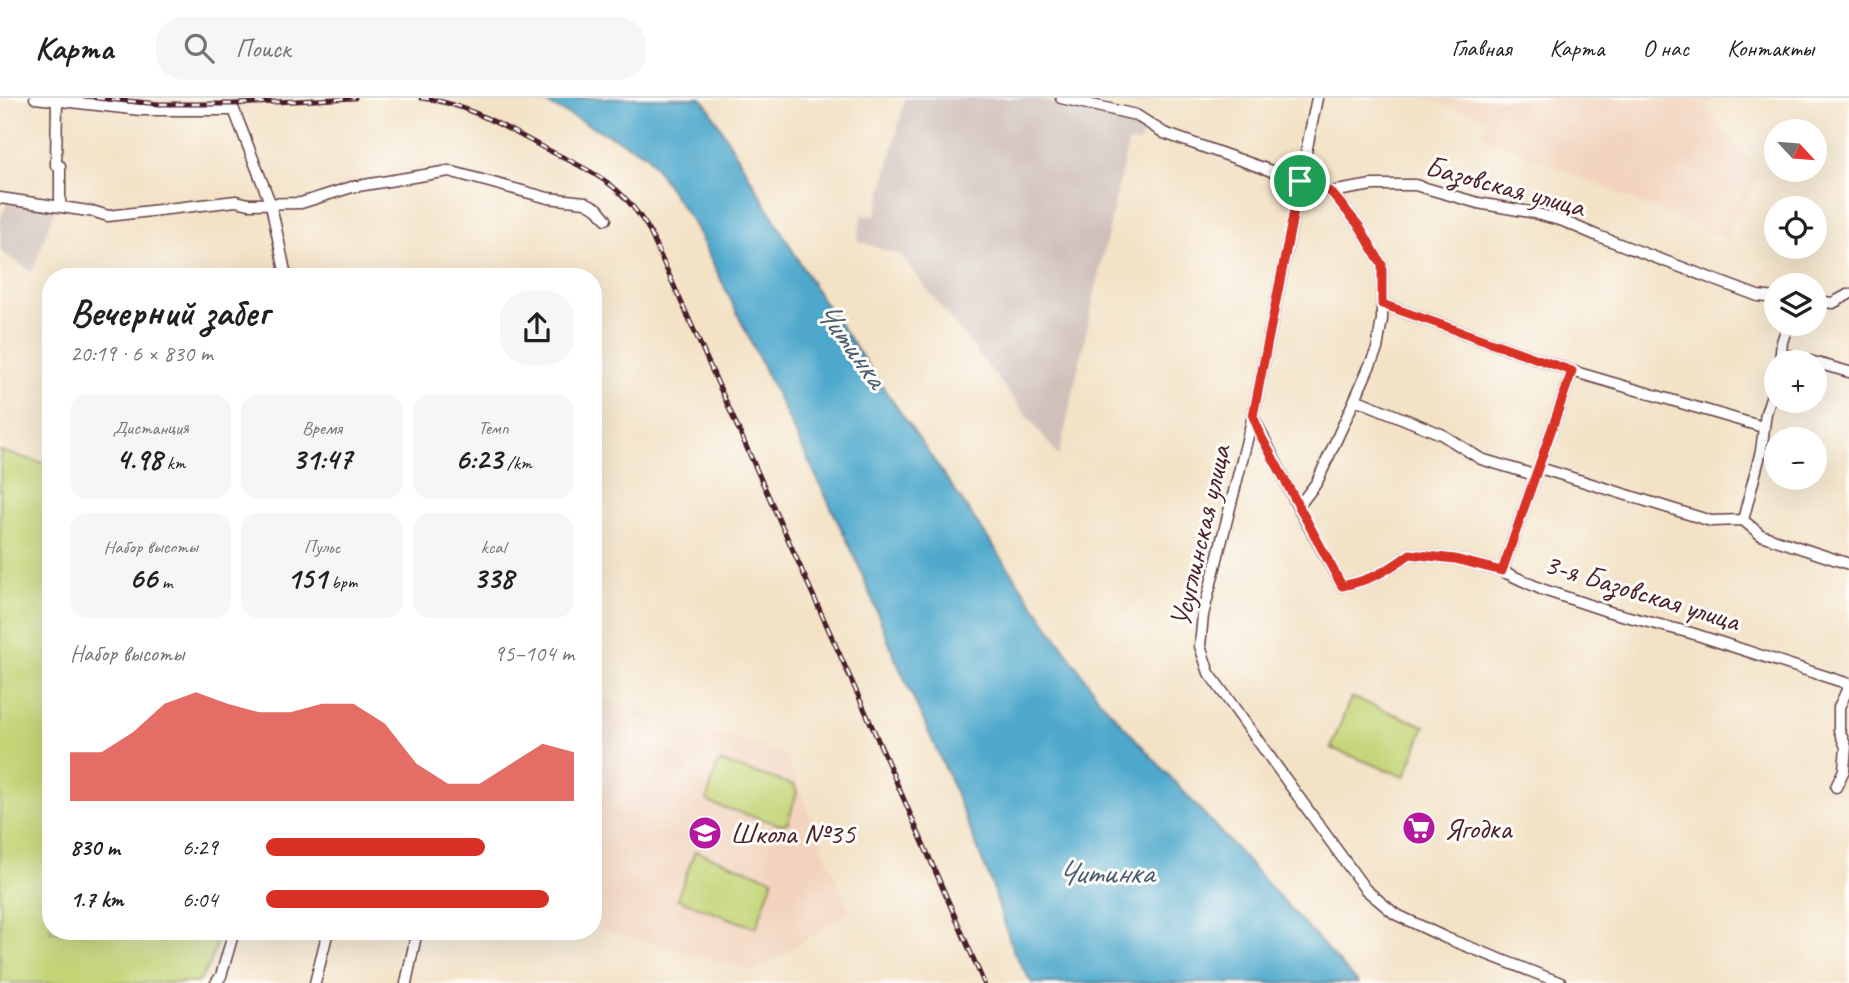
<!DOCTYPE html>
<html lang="ru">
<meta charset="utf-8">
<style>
:root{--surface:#fff;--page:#f6f6f6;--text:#202124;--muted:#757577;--line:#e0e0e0;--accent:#d93025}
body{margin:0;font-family:Caveat,sans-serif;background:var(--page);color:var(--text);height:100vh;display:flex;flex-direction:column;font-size:26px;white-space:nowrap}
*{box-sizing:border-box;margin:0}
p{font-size:23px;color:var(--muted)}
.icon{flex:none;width:38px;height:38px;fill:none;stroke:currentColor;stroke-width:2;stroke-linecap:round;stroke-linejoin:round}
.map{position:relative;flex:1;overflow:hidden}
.side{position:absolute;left:42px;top:170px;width:560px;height:672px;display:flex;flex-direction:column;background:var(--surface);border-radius:28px;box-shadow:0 7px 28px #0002}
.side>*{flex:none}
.needle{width:46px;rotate:116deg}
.buttons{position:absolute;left:1764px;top:21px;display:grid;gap:14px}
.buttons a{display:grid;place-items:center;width:63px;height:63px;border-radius:50%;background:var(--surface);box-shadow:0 7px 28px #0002;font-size:35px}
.pin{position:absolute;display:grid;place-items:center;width:60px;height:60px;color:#fff;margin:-30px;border:4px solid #fff;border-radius:50%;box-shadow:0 2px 7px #0007}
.round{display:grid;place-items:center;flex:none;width:74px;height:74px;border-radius:28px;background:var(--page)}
.headline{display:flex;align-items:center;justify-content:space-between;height:119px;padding:0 28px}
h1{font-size:38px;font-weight:800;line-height:52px}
.figures{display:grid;grid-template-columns:repeat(3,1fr);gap:10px;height:119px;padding:7px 28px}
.figures div{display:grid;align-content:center;border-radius:18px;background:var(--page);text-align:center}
.figures b{font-size:30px;font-weight:800}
.figures small{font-size:19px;font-weight:400}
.figures p{font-size:19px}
.chart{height:196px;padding:14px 28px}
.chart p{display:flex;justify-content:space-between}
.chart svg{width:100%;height:126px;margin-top:7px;fill:var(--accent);opacity:.7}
ul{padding:0 28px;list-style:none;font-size:23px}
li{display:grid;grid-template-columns:112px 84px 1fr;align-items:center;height:52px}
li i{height:18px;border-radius:9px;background:var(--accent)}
header{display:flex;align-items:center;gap:42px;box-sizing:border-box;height:98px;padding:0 35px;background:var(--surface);border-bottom:2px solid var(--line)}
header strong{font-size:33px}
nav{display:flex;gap:38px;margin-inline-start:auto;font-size:24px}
.search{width:490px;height:63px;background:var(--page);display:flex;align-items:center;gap:18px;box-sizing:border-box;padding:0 24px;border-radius:28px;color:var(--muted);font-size:26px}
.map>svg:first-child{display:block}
.built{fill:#f2d4be}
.industrial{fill:#cfc0ba}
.green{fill:#c3d476;stroke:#867a50;stroke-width:2}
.water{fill:#4ea8cc;stroke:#4c647c;stroke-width:2}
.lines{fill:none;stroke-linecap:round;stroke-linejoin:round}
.minor-casing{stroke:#633c42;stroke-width:13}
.minor{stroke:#fff;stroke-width:10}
.rail-casing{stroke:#4a1f2b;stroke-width:5}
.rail{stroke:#fdfcf7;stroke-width:2.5;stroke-dasharray:8;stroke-linecap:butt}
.route-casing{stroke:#fff;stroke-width:14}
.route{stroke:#d93025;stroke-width:9}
.labels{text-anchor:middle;stroke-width:6;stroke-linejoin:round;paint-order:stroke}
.street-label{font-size:30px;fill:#4a1f2b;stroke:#fdfcf7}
.poi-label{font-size:30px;fill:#4a1f2b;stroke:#fdfcf7;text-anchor:start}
.water-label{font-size:32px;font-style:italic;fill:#4c5d73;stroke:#fdfcf7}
</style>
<header>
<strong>Карта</strong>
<div class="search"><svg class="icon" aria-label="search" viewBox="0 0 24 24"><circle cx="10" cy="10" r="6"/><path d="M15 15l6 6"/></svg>Поиск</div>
<nav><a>Главная</a><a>Карта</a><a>О нас</a><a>Контакты</a></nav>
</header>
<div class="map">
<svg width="1849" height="885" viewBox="0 0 1849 885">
<rect width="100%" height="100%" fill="#fdfcf7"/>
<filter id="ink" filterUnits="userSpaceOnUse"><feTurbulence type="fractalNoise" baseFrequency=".0143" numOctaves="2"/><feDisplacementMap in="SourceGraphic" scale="14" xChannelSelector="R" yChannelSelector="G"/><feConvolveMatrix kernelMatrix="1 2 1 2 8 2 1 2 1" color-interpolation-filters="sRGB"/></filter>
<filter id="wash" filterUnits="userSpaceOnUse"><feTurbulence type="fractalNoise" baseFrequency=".00686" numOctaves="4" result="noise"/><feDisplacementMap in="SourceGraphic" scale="28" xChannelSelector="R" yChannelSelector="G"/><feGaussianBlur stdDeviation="1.57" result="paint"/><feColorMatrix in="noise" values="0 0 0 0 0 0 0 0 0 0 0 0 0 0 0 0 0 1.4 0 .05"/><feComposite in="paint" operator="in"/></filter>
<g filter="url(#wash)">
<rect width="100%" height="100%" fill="#f3e2c6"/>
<!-- built -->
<path class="built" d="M1422 0H1715L1706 12 1761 75 1725 141 1481 37 1487 19Z
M593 598 786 656 849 814 755 874 593 829Z"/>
<!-- industrial -->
<path class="industrial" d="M905 0H1034L1145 30 1139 45 1128 44 1059 358 900 157 857 143 862 117 876 118Z
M7 105 55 111 32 174 0 153V122Z"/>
<!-- green -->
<path class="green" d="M0 353 51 367V833H220L210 866 198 885H0Z
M1351 599 1425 628 1405 679 1331 650Z
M721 664 794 687 797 694 788 724 781 727 712 706 707 701 717 667Z
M695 753 773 781 756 830 677 801Z"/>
<!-- water -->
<path class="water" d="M536 0H701L708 8 817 194 1100 602 1358 885H1032L1014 855 991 784 949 679 896 562 856 461 695 128 646 56Z"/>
</g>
<g filter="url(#ink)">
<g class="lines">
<defs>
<path id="minor" d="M35 0 141 12H234L271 107 286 178
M1061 0 1136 17 1164 35 1331 94 1372 87H1415L1478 105 1530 114 1563 123 1598 138 1758 198 1776 200
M1317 0 1253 318 1203 517 1200 548 1209 575 1365 791 1395 816 1446 840 1561 885
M57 3 56 67 60 68V108
M0 100 95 114 108 118 236 103 249 106 301 105 352 89 449 73 548 100 585 104 598 111 606 121
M1815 203 1833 205 1849 196
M1382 206 1572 273 1763 329
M1781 255 1849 274
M1780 264 1782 244 1788 226
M1355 301 1441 336 1481 361 1531 376 1543 371 1711 423 1743 422 1761 437 1849 466
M1253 318 1298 409 1342 488C1371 482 1387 473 1410 456L1455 461 1502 473 1541 491 1610 514 1691 535 1849 586
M1298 409 1317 384 1355 301 1377 251 1382 221V167L1360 129 1331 94
M1743 422 1761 353 1766 315 1776 284
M1502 473 1572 273
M1836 689 1844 672 1846 649 1839 632V609L1849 588
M216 885 221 878 234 833
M315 885 328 833
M406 885 417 833"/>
</defs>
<!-- minor casing -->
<use href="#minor" class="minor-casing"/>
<!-- minor -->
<use href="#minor" class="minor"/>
<defs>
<path id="rail" d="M96 0 159 6H234L355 0
M421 0C466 5 506 30 546 51 567 61 589 71 608 85 625 97 637 113 648 130L871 626 984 885"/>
</defs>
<!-- rail casing -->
<use href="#rail" class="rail-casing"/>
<!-- rail -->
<use href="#rail" class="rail"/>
</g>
</g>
<g class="lines" filter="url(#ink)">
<defs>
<path id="route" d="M1300 83 1331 94 1360 129 1382 167V206L1572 273 1502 473 1455 461 1410 456C1387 473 1371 482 1342 488L1262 340 1253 318Z"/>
</defs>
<!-- route casing -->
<use href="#route" class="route-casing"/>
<!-- route -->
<use href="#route" class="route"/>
</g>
<!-- icons -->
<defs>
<symbol id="supermarket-disc" viewBox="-11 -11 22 22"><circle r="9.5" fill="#b5179e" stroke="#fdfcf7"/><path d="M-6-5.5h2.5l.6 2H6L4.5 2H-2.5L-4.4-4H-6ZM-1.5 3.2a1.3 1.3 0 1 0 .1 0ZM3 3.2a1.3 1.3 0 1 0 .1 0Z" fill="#fff"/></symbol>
<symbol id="school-disc" viewBox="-11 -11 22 22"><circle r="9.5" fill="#b5179e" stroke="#fdfcf7"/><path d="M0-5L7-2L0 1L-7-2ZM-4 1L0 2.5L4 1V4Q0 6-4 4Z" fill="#fff"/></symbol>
</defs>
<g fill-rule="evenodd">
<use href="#supermarket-disc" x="1400" y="711" width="38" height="38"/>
<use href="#school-disc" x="686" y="716" width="38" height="38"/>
</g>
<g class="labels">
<!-- street labels -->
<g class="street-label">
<text transform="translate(1505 88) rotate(15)" y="10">Базовская улица</text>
<text transform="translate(1200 438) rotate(-77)" y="10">Усуглинская улица</text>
<text transform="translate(1642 494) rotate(17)" y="10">3-я Базовская улица</text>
</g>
<!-- poi labels -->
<g class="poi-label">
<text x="1444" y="740">Ягодка</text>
<text x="730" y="745">Школа №35</text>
</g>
<!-- water labels -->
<g class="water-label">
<text transform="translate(852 246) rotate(54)" y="11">Читинка</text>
<text x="1105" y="785">Читинка</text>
</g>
</g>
</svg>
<div class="buttons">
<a><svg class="needle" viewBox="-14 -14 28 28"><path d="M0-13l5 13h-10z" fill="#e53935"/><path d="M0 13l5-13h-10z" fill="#757577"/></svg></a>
<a><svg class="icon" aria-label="locate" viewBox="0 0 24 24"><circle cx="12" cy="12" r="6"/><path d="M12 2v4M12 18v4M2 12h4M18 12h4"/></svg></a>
<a><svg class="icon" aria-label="layers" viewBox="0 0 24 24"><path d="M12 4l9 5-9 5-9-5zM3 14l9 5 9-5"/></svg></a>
<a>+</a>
<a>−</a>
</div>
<div class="pin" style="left:1300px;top:83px;background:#1e9e55"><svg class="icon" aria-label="arrive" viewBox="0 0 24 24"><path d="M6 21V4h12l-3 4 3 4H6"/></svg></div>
<section class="side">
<div class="headline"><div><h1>Вечерний забег</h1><p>20:19 · 6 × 830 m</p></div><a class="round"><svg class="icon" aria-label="share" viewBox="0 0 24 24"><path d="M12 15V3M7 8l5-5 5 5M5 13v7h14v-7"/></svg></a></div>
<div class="figures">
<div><p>Дистанция</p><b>4.98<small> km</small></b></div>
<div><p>Время</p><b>31:47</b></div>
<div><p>Темп</p><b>6:23<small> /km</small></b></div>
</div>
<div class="figures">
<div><p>Набор высоты</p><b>66<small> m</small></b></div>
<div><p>Пульс</p><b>151<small> bpm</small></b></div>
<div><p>kcal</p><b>338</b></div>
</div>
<div class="chart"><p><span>Набор высоты</span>95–104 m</p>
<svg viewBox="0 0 160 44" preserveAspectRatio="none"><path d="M0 44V27L10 27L20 20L30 10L40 6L50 10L60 13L70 13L80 10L90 10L100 17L110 31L120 38L130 38L140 31L150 24L160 27V44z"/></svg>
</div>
<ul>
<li><b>830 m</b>6:29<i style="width:71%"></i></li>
<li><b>1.7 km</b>6:04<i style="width:92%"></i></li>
</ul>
</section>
</div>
